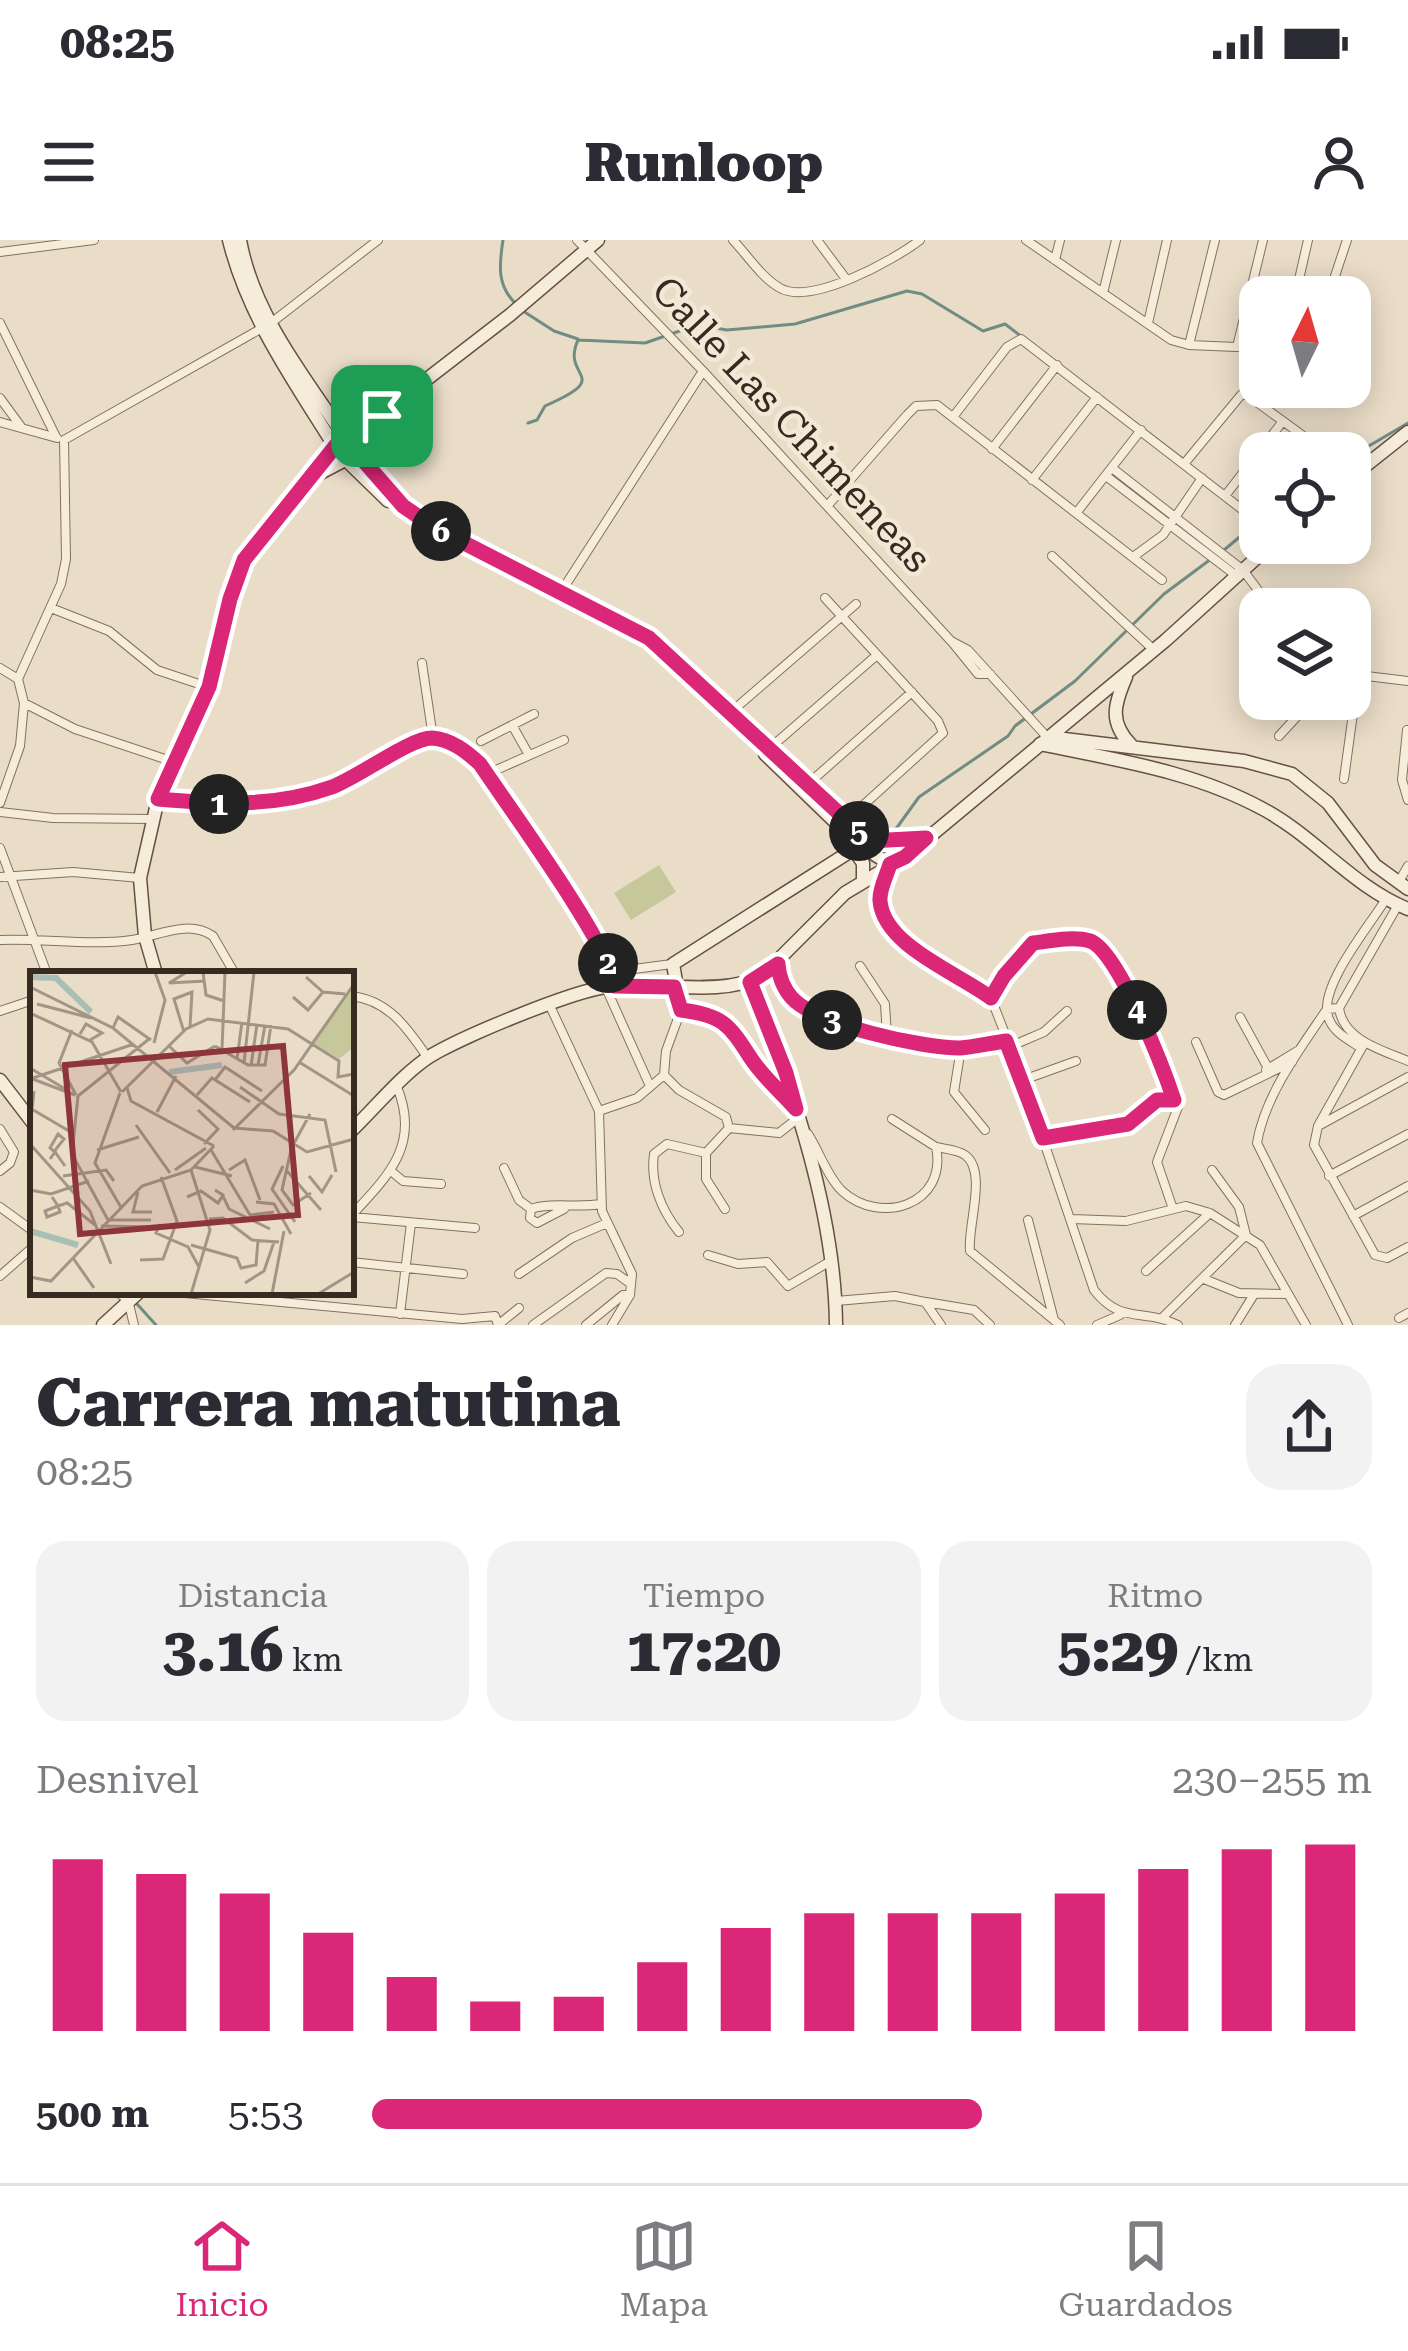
<!DOCTYPE html>
<html lang="es">
<meta charset="utf-8">
<style>
:root{--surface:#fff;--page:#f2f2f3;--text:#2b2b33;--muted:#7c7c81;--line:#e1e1e2;--accent:#db2777}
body{margin:0;font-family:"Roboto Serif",serif;background:var(--page);color:var(--text);height:100vh;display:flex;flex-direction:column;font-size:45px;white-space:nowrap}
*{box-sizing:border-box;margin:0}
p{font-size:39px;color:var(--muted)}
.icon{flex:none;width:66px;height:66px;fill:none;stroke:currentColor;stroke-width:2;stroke-linecap:round;stroke-linejoin:round}
.map{position:relative;height:1085px;overflow:hidden}
.drawer{display:flex;flex-direction:column;background:var(--surface);flex:1}
.drawer>*{flex:none}
.needle{width:78px;rotate:5deg}
.tools{position:absolute;left:1239px;top:36px;display:grid;gap:24px}
.tools a{display:grid;place-items:center;width:132px;height:132px;border-radius:24px;background:var(--surface);box-shadow:0 6px 30px #0003;font-size:60px}
.pin{position:absolute;display:grid;place-items:center;width:102px;height:102px;color:#fff;margin:-51px;border-radius:24px;box-shadow:0 6px 18px #0006}
.km{position:absolute;width:60px;height:60px;margin:-30px;border-radius:50%;background:#222;color:#fff;font-size:33px;line-height:60px;text-align:center}
.round{display:grid;place-items:center;flex:none;width:126px;height:126px;border-radius:36px;background:var(--page)}
.head{display:flex;align-items:center;justify-content:space-between;height:204px;padding:0 36px}
h1{font-size:66px;font-weight:800;line-height:90px}
.stats{display:grid;grid-template-columns:repeat(3,1fr);gap:18px;height:204px;padding:12px 36px}
.stats div{display:grid;align-content:center;border-radius:30px;background:var(--page);text-align:center}
.stats b{font-size:60px;font-weight:800}
.stats small{font-size:33px;font-weight:400}
.stats p{font-size:33px}
.chart{height:336px;padding:24px 36px}
.chart p{display:flex;justify-content:space-between}
.chart svg{width:100%;height:216px;margin-top:12px;stroke:var(--accent);stroke-width:6}
ul{padding:0 36px;list-style:none;font-size:39px}
li{display:grid;grid-template-columns:192px 144px 1fr;align-items:center;height:90px}
li i{height:30px;border-radius:15px;background:var(--accent)}
.status{display:flex;justify-content:space-between;align-items:center;height:84px;padding:0 60px;background:var(--surface);direction:ltr}
.status svg{height:33px;fill:currentColor}
header{display:flex;justify-content:space-between;align-items:center;height:156px;padding:0 36px;background:var(--surface);font-size:54px;font-weight:800}
.tabs{display:flex;justify-content:space-around;align-items:center;height:168px;border-top:3px solid var(--line);background:var(--surface);font-size:33px;color:var(--muted)}
.tabs a{display:grid;justify-items:center;gap:6px}
.tabs .selected{color:var(--accent)}
.map>svg:first-child{display:block}
.pitch{fill:#c6c89c}
.lines{fill:none;stroke-linecap:round;stroke-linejoin:round}
.stream{stroke:#708c83;stroke-width:3}
.street-casing{stroke:#85705e;stroke-width:10}
.secondary-casing{stroke:#675141;stroke-width:15}
.street{stroke:#f6ecda;stroke-width:8}
.secondary{stroke:#f6ecda;stroke-width:12}
.route-casing{stroke:#fff;stroke-width:24}
.route{stroke:#db2777;stroke-width:15}
.labels{text-anchor:middle;stroke-width:9;stroke-linejoin:round;paint-order:stroke}
.street-label{font-size:39px;fill:#362a21;stroke:#f3e8d6}
.inset-river{fill:none;stroke:#a8bfb6;stroke-width:6}
.inset-road{fill:none;stroke:#a29585;stroke-width:3}
.view{fill:#8e343b;fill-opacity:0.15;stroke:#8e343b;stroke-width:6}
.inset-edge{fill:none;stroke:#362a21;stroke-width:6}
</style>
<div class="status"><b>08:25</b><svg viewBox="0 0 49 12"><path d="M0 12V9h3v3zM5 12V6h3v6zM10 12V3h3v9zM15 12V0h3v12zM26 1h20v11H26zM47 4h2v5h-2z"/></svg></div>
<header><svg class="icon" aria-label="menu" viewBox="0 0 24 24"><path d="M4 6h16M4 12h16M4 18h16"/></svg>Runloop<svg class="icon" aria-label="person" viewBox="0 0 24 24"><circle cx="12" cy="8" r="4"/><path d="M4 21q1-7 8-7t8 7"/></svg></header>
<div class="map">
<svg width="1408" height="1085" viewBox="0 0 1408 1085">
<rect width="100%" height="100%" fill="#eaddc8"/>
<!-- pitch -->
<path class="pitch" d="M659 625 676 652 631 680 614 653Z"/>
<g class="lines">
<!-- stream -->
<path class="stream" d="M503 0C499 26 497 46 516 64
M523 71 554 91 578 99
M528 183 537 180 545 166C616 135 560 139 578 100L645 103 697 85 727 90 795 84 907 51 922 54 983 91 1005 84 1184 220
M1350 217 1408 183
M1224 310 1260 280
M893 593 919 557 1008 496 1015 486 1075 441 1164 354 1211 319
M701 741 728 740
M442 816 493 792
M137 1064 156 1085"/>
<defs>
<path id="street" d="M577 0 703 131 951 401 968 410 1047 497
M733 0C747 15 762 38 780 48 811 66 894 20 920 0
M817 0 846 39
M1026 0 1171 100 1189 105 1260 108
M0 12 94 0
M1055 20 1060 0
M1103 53 1116 0
M1295 57 1308 0
M1328 57 1347 0
M0 83 56 197
M1148 83 1167 0
M1189 105 1215 0
M1237 107 1263 0
M0 158 22 188
M953 177 1007 107 1021 99 1248 274
M0 182 57 198
M992 209 1057 125
M1184 224 1241 155H1247L1302 195
M1112 228 1243 330 1272 369
M1106 236 1238 337
M1032 240 1097 157
M1225 256 1283 181
M828 265 907 175 916 166 937 165 1162 340
M1077 272 1141 190
M1052 316 1154 410
M1133 317 1163 295 1202 238
M561 352 703 131
M825 358 938 481 943 493 848 579
M51 368 109 391 157 430 208 447
M952 402 978 434H990
M422 423 433 498
M0 428 18 439
M1350 434 1408 441
M24 463 75 489 174 522
M731 472 856 364
M512 485 529 515
M1407 490 1402 540 1408 560
M1279 496 1313 459
M433 498 465 510 480 524C503 559 618 717 614 746
M481 501 534 474
M770 508 877 415
M487 534 564 500
M1344 539 1358 437
M808 544 912 452
M158 559C228 564 284 569 350 540 379 527 402 504 433 498
M0 563 20 506 24 463 18 439 61 344 66 319 64 200 271 83 378 0
M0 572 53 578 152 579
M0 608 47 734
M890 626 880 661 896 698 991 758 1023 840 1094 1050C1121 1085 1144 1068 1178 1085
M0 637 73 632 140 638
M1398 643 1408 626
M1398 665 1339 768C1343 800 1382 810 1408 821
M0 700C43 698 90 706 132 700 158 696 188 679 213 696L235 734
M778 724C779 737 783 748 792 758 818 786 921 808 960 808 975 808 991 803 1006 801
M860 726 885 764 887 796
M615 736 626 730 672 724
M606 748 650 846
M351 756C389 760 408 789 428 818
M991 758 1004 736 1033 703C1049 701 1074 696 1090 701 1123 712 1161 835 1178 867L1157 922 1173 969
M550 766 599 871 602 971 632 1034 630 1055 612 1085
M1339 768 1327 769C1300 809 1265 855 1257 903L1348 1085
M0 771 33 760
M1240 777 1268 828
M1196 802 1218 852 1224 855 1292 822
M1365 802 1318 886 1314 905 1375 1015 1387 1018 1408 1007
M1009 807 1044 792 1067 771
M961 808 954 852 985 890
M1361 808C1348 799 1332 792 1328 776 1319 746 1370 685 1386 659
M1266 830 1299 810
M664 835 679 850 726 877 729 888
M1023 840 1076 821
M599 871 637 858 664 835 666 811 681 770
M1320 885 1408 837
M0 889 14 912 10 923 0 931
M808 894C819 911 827 936 842 951 880 986 948 965 936 907L892 879
M1043 898 1128 884 1157 860H1172
M936 907C945 909 958 910 965 915 988 931 967 987 970 1011L1060 1085
M706 913 729 888 779 893 798 878 800 881
M706 913V939L725 969
M504 928 519 960 531 969
M391 931 403 941 441 944
M1329 936 1408 894
M0 967 33 991
M564 969 537 983 530 978 531 969C547 962 579 968 601 964
M351 976C388 936 421 905 397 847
M1353 976 1408 946
M352 977 475 988
M1072 979 1126 981 1186 966 1210 973 1260 1005 1306 1085
M1028 980 1054 1080
M679 992C661 970 650 942 654 914L667 904 706 913
M708 1015 738 1024 767 1022 788 1046 829 1022
M351 1022 463 1034
M1146 1031 1210 973
M519 1034 572 998 607 983
M0 1036 33 1007
M1204 1039 1239 1053 1288 1054
M117 1052 128 1060 134 1085
M174 1052 462 1079 495 1076 498 1085
M836 1061 895 1056 925 1062 941 1085
M926 1062 974 1070 990 1085
M400 1074 411 983
M1163 1077 1246 995 1239 967 1212 930
M1399 1078 1408 1073
M498 1085 519 1068
M533 1085 606 1033 617 1034 631 1044
M586 1085 623 1055H630
M1097 1085 1120 1075
M1235 1085 1253 1056"/>
<path id="secondary" d="M229 0C248 77 294 141 335 207
M240 0C253 74 305 138 346 199
M348 200 510 75 598 0
M355 211 390 254 435 288 649 397 869 601 924 598
M346 220 388 261
M1350 238 1408 192
M309 239 345 220
M1126 437C1114 465 1109 482 1131 505
M1048 497 1244 521 1292 534 1328 563 1375 625 1408 649
M1040 504C1116 520 1193 531 1263 569 1314 596 1353 647 1408 669
M765 514 859 605 890 624
M849 612 856 613 863 623V641
M156 734 145 696 140 638 158 559 209 447 230 360 244 320 339 201H351L355 210 345 220 336 216 335 209
M750 742C792 846 835 971 836 1085
M0 840 33 883
M796 869C781 852 762 836 750 817 729 784 722 775 681 770L673 724 862 604
M351 891C376 867 403 833 432 815 466 795 568 753 605 747 656 739 715 759 762 736L845 653 905 617 1166 400 1273 303
M103 1085 139 1052"/>
</defs>
<!-- street casing -->
<use href="#street" class="street-casing"/>
<!-- secondary casing -->
<use href="#secondary" class="secondary-casing"/>
<!-- street -->
<use href="#street" class="street"/>
<!-- secondary -->
<use href="#secondary" class="secondary"/>
</g>
<g class="lines">
<defs>
<path id="route" d="M382 176 355 211 403 266 435 288 649 398 869 601 926 598 905 617 890 624C887 635 879 649 880 661 884 706 958 733 991 758L1004 736 1033 703C1049 701 1074 696 1090 701 1118 710 1164 830 1174 860H1157L1128 884 1043 898 1006 801C991 803 975 807 960 808 922 808 817 785 792 758 783 748 779 737 778 724L750 742 786 833 796 869C781 852 762 836 750 817 729 784 722 775 681 770L674 747 614 746C618 716 503 559 480 524 467 512 451 499 432 498 410 498 359 537 332 547 273 568 219 564 158 559L209 447 230 359 244 320 337 204Z"/>
</defs>
<!-- route casing -->
<use href="#route" class="route-casing"/>
<!-- route -->
<use href="#route" class="route"/>
</g>
<g class="labels">
<!-- street labels -->
<g class="street-label">
<text transform="translate(792 184) rotate(47)" y="14">Calle Las Chimeneas</text>
</g>
</g>
<!-- overview -->
<g transform="translate(30 731)">
<rect width="324" height="324" fill="#eaddc8"/>
<path d="M324 15V76L309 88 281 71Z" fill="#c6c89c"/>
<path class="inset-river" d="M0 6 26 7 61 41M139 101 192 94M0 260 48 274"/>
<path class="inset-road" d="M157 1 139 12 175 10M173 1 176 24 194 30M276 6 293 21 315 23M0 16 83 57 204 157M263 26 278 39 293 21M7 33 61 47M0 42 62 71 91 121M83 57 88 46 121 69M42 59 29 92 46 124M154 61 144 28 162 21 160 56M50 63 56 53 72 62 60 69M119 68 48 125 42 183 78 249H121M124 72 135 29 125 1M139 75 157 92 185 75M185 75 218 94H235L241 54M192 79 195 1M207 88 212 51M269 91 324 125M214 92 224 1M228 94 235 54M221 95 227 53M0 97 37 119M0 107 45 124M0 108 104 73M185 109 195 96 232 120M210 116 249 143 295 149 306 201M97 117 101 130 184 175M92 121 156 58 178 48 258 58 309 90 308 106 324 103M90 122 65 192 92 238M167 124 182 107 220 131M0 137 39 160M168 139 188 158 174 173M127 141 146 105M106 154 140 202M204 157 243 160 277 181 324 168M0 158 4 120M203 159 264 99 324 13M0 173 60 240 81 293M262 176 280 143M67 179 109 166M181 179 220 244 244 241M261 179 252 219 263 234 281 222M20 188 25 181 26 178 34 168 28 163 20 177 25 181 35 195M253 195 242 218 265 251M165 196 202 205M145 199 176 177M161 199 180 259 161 323M199 199 215 189 230 229M257 200 291 239M33 205 76 199 84 210M279 205 292 221 302 204M0 219 21 223 59 210M108 221 103 241H122M192 223 199 238 240 258M22 226 28 235 30 241 17 246 15 240 28 235 37 232M157 226 171 220 188 232 193 224 185 219M36 231 65 254M226 231 244 233 261 263M179 248 193 247 222 269 249 271M130 253 126 262 158 276 169 296M71 255 127 256M161 274 207 287 211 297 226 294 228 269M43 287 64 317M110 289 133 288 147 250 131 206M0 306 21 310 112 215 161 199 184 175M215 312 234 300 244 271M242 323 254 260M288 323 324 301"/>
<path class="view" d="M253 75 268 244 50 263 35 94Z"/>
<rect width="324" height="324" class="inset-edge"/>
</g>
</svg>
<div class="tools">
<a><svg class="needle" viewBox="-14 -14 28 28"><path d="M0-13l5 13h-10z" fill="#e53935"/><path d="M0 13l5-13h-10z" fill="#7c7c81"/></svg></a>
<a><svg class="icon" aria-label="locate" viewBox="0 0 24 24"><circle cx="12" cy="12" r="6"/><path d="M12 2v4M12 18v4M2 12h4M18 12h4"/></svg></a>
<a><svg class="icon" aria-label="layers" viewBox="0 0 24 24"><path d="M12 4l9 5-9 5-9-5zM3 14l9 5 9-5"/></svg></a>
</div>
<div class="pin" style="left:382px;top:176px;background:#1e9e55"><svg class="icon" aria-label="arrive" viewBox="0 0 24 24"><path d="M6 21V4h12l-3 4 3 4H6"/></svg></div>
<b class="km" style="left:219px;top:564px">1</b>
<b class="km" style="left:608px;top:723px">2</b>
<b class="km" style="left:832px;top:780px">3</b>
<b class="km" style="left:1137px;top:770px">4</b>
<b class="km" style="left:859px;top:591px">5</b>
<b class="km" style="left:441px;top:291px">6</b>
</div>
<section class="drawer">
<div class="head"><div><h1>Carrera matutina</h1><p>08:25</p></div><a class="round"><svg class="icon" aria-label="share" viewBox="0 0 24 24"><path d="M12 15V3M7 8l5-5 5 5M5 13v7h14v-7"/></svg></a></div>
<div class="stats">
<div><p>Distancia</p><b>3.16<small> km</small></b></div>
<div><p>Tiempo</p><b>17:20</b></div>
<div><p>Ritmo</p><b>5:29<small> /km</small></b></div>
</div>
<div class="chart"><p><span>Desnivel</span>230–255 m</p>
<svg viewBox="0 0 160 44" preserveAspectRatio="none"><path d="M5 44V9M15 44V12M25 44V16M35 44V24M45 44V33M55 44V38M65 44V37M75 44V30M85 44V23M95 44V20M105 44V20M115 44V20M125 44V16M135 44V11M145 44V7M155 44V6"/></svg>
</div>
<ul>
<li><b>500 m</b>5:53<i style="width:61%"></i></li>
</ul>
</section>
<nav class="tabs">
<a class="selected"><svg class="icon" aria-label="home" viewBox="0 0 24 24"><path d="M3 11l9-7 9 7M6 9v11h12V9"/></svg>Inicio</a>
<a><svg class="icon" aria-label="map" viewBox="0 0 24 24"><path d="M3 6l6-2 6 2 6-2v14l-6 2-6-2-6 2zM9 4v14M15 6v14"/></svg>Mapa</a>
<a><svg class="icon" aria-label="saved" viewBox="0 0 24 24"><path d="M7 4h10v16l-5-4-5 4z"/></svg>Guardados</a>
</nav>
